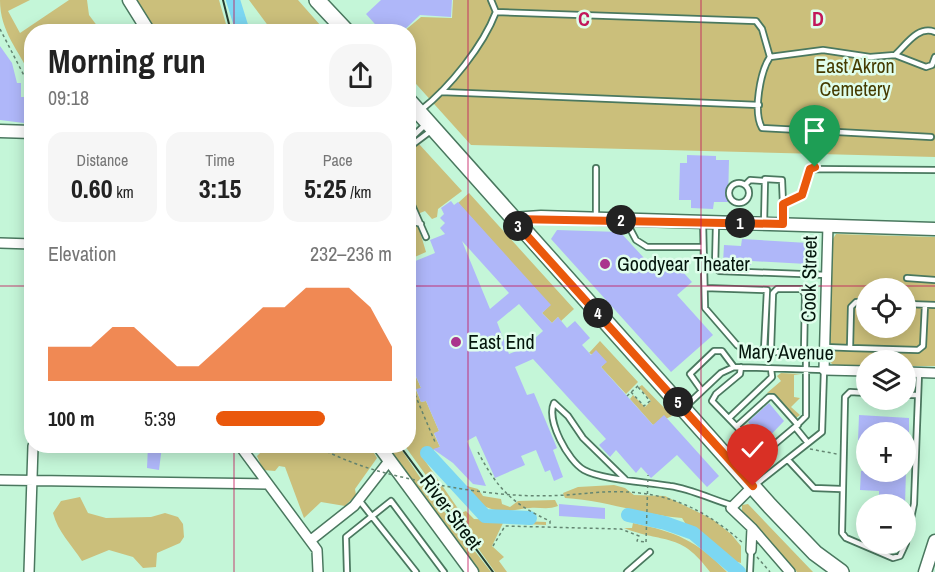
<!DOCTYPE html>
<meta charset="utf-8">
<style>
:root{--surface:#fff;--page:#f6f6f6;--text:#222;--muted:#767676;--accent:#ea580c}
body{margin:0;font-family:"Archivo Narrow",sans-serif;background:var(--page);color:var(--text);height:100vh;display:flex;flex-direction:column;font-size:22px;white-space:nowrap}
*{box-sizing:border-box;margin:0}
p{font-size:20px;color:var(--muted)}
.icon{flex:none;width:33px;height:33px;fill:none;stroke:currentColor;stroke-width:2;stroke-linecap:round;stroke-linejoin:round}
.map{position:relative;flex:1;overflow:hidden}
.drawer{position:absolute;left:24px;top:24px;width:392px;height:429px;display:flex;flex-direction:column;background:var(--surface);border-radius:24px;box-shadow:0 3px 15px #0003}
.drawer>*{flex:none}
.tools{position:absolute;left:856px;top:278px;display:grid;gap:12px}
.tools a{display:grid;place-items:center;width:60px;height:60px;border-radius:50%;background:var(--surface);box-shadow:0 3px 15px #0003;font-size:30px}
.pin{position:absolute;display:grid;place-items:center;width:51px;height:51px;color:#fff;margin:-62px -26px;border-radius:50% 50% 50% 0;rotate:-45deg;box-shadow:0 0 6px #0007}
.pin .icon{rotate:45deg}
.km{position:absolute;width:30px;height:30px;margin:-15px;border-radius:50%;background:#222;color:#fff;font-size:16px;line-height:30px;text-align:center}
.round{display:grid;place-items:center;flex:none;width:63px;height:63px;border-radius:24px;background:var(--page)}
.head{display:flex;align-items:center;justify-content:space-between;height:102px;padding:0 24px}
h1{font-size:33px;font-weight:700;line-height:45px}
.metrics{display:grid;grid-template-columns:repeat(3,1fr);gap:9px;height:102px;padding:6px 24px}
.metrics div{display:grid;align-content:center;border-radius:15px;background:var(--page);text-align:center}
.metrics b{font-size:26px;font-weight:700}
.metrics small{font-size:16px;font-weight:400}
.metrics p{font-size:16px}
.chart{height:168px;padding:12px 24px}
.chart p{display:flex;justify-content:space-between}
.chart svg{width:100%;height:108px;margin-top:6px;fill:var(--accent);opacity:.7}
ul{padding:0 24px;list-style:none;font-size:20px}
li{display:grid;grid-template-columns:96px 72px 1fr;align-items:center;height:45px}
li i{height:15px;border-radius:8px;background:var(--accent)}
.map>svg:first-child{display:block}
.green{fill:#cbbf7b;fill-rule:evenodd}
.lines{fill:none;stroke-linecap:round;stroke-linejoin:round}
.river{stroke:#7cd7f2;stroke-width:14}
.building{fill:#afb7f9;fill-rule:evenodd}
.service-casing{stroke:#4a785f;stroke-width:8}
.minor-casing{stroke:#4a785f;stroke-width:12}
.tertiary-casing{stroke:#4a785f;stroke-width:15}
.primary-casing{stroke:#4a785f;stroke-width:18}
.path{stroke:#648672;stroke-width:1.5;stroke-dasharray:3 3;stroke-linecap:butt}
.service{stroke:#fff;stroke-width:4.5}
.minor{stroke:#fff;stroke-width:9}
.tertiary{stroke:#fff;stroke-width:12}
.primary{stroke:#fff;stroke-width:15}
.rail{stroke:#283f32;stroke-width:2}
.path-bridge{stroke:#648672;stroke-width:1.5;stroke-dasharray:3 3;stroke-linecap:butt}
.route-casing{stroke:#fff;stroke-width:12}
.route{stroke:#ea580c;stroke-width:8}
.grid{fill:none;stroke:#c2185b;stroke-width:1.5;stroke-opacity:0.55}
.poi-dot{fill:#aa348d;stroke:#e0feec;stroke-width:2}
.labels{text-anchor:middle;stroke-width:5;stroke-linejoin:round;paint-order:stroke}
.park-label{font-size:20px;fill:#453b00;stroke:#e0feec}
.poi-label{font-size:20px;fill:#04150c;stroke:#e0feec;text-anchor:start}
.street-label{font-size:20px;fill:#04150c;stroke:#e0feec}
.grid-label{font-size:20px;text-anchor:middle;font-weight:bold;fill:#c2185b;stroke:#e0feec;stroke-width:5;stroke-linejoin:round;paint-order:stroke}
</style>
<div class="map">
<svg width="935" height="572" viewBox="0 0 935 572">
<rect width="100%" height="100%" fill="#c4f6d8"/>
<!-- green -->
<path class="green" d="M0 0H30L8 11 20 33 69 0H87L89 15 101 31 32 32 31 77C19 50 0 32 0 0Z
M136 0H219L228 31H155Z
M249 0H298L321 26 318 28 319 31H272Z
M453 0H935V157L471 145 408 75V32H403L421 17 452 18Z
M408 132 462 191 438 209 437 217 432 219 425 211 415 215 426 252 408 260Z
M469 193 574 309 561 321 558 317 552 323 542 313 550 305 458 203Z
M836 234 935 237V366H906V360H867V366L833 365 829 361 831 242ZM867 288H906V327H867Z
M600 341 638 382 626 394 601 367 606 362 589 353Z
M408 359 421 388 416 390 421 402 426 401 439 431 434 434 440 447 421 455 461 513 466 511 474 519 546 522V525L503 523 492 546 504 557 499 561 507 572H495L405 446H408Z
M781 373 801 374 794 375V397L800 398 791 407 800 415 796 418 774 395 767 393 781 381 777 376Z
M642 385 672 416 653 425 630 399 633 395 645 407 651 401 639 387Z
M267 446H331L348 451 370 446 377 458 355 489 356 495 345 506 321 502 304 518 285 467 279 466 275 471 263 470 257 456Z
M384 446H399L433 497 491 572H479Z
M463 485 478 489 483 496 501 499 502 504 510 507 518 501 555 500 558 506C548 510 540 507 530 508 523 508 517 510 510 511 492 513 469 502 463 485Z
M614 485 625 488 634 495 665 496 712 519 731 534 741 546V563L731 560 702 533 687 526 682 518C642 515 605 500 565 498L563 493 578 487Z
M80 497 88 513 106 518 151 517 165 513 178 517 183 524 184 537 180 543 157 553 156 567 143 568 133 557 109 550 82 561C71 544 58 532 53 513L61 501Z
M748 504 813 572H797L742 513V505Z
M633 523C676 532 696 540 727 572H710C680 531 664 544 624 528H632Z"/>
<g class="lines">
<!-- river -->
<path class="river" d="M233 0 243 32
M427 453 485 516 530 518
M628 515 665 523 693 533 739 572"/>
</g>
<!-- building -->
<path class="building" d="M381 0H452L451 17 420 15 402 32H382L366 14Z
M0 46 12 63 17 83H21V97H25L24 123 0 120Z
M687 155 716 156V160H729L728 202H714L713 209 691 208V200H679L680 163H687Z
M451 201 454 205 458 202 551 305 542 313 552 323 558 317 567 328 575 321 590 338 582 345 591 355 596 350 607 362 601 367 653 425 664 415 719 476 707 487 677 455 651 478 641 467 636 473 616 450 610 457 599 445 606 439 533 359 515 367 527 395 534 393 557 448 553 450 563 477 554 481 550 470 545 472 536 450 521 456 525 465 495 478 476 436 467 441 486 486 473 484 453 463 433 449 440 447 434 433 439 431 426 401 421 402 416 389 421 388 408 358V264L435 253 430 240 445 234 440 228 445 223 440 218 444 214 441 208ZM462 241 509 293 490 309ZM519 304 543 331 524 348 509 354 497 322Z
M557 230 620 232 657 272 671 259 692 282 677 295 713 335 671 372 551 239Z
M742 239 808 243 807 264 751 261V265L723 263 724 245 741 246Z
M769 403 784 421 765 441 748 422Z
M859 415 909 418V432H867V442L858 441Z
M148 446H162L159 470 147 468Z
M861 471H906L905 504H879V491L860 490Z
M559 504 605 508V519L559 516Z"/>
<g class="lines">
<defs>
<path id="service" d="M491 0 496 12
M895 55C906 45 918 25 935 32
M441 92 759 105
M421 110C450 87 483 46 496 12L756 21 762 29 770 57
M931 137 762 128C753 112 760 72 770 57L823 50 870 57 895 55 926 67 932 65 935 57
M408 141 426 124
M408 148 432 130
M729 193a10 10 0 1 1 20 0a10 10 0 1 1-20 0Z
M745 185 750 180 764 181
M408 196 426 237
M596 216V168
M408 220 421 224
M626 221 636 240 647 247H703
M703 222 705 308 737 345 745 350H764L767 290 705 288
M764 224 765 179 782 180 783 204
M783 224V204L802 195 810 169 935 170
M716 225 715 267 719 271 827 275
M907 278 935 280
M906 304 935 305
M825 347 850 348 851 307 856 302H867
M850 348 918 350 923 346 925 305
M741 367 740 374 716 394 712 401 763 454 795 427 808 443
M702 391 690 374 714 351H722L734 367
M867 393 850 392 845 397 842 533 846 538 893 558 900 556 906 543
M906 395H918
M685 407 721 373 734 367 824 370 822 432 755 485
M729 418 772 377 771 369
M737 426 769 397H773L798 425
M795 427 806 416V358L804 353 775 352 771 348 773 293 777 289H802L805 295 804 353
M788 460 814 488 841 489
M625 479 583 438 568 416 554 403C546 420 568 461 584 470 602 480 648 482 670 486 691 489 711 499 731 505
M359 500 416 572
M906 542 914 504 919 372
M347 572 346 537 391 501 444 572
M627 572 650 552
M750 572 751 550"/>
<path id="minor" d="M828 225 824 370 867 371
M0 243 32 244
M906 372 935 373
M240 446 317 550 318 572
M0 480 268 484
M752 528 790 572
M311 540 354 506 389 461
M751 550 752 528 731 508 753 486
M29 572 33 446"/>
<path id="tertiary" d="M129 0 149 32
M0 131 32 132
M512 219 541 217 935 229
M379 446 472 572
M925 572 935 541"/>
<path id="primary" d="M317 0 347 32
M408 100 770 506 815 553 841 572"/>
</defs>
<!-- service casing -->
<use href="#service" class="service-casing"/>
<!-- minor casing -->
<use href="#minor" class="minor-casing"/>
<!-- tertiary casing -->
<use href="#tertiary" class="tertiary-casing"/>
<!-- primary casing -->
<use href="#primary" class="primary-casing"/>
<!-- path -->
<path class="path" d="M0 29 32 91
M408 378 435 442 437 441
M631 392 644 406 650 401 638 387
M627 396 640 384
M810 449 837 454
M478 452C497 488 512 504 550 521V526
M590 493C652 487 696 501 743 543
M493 546 505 526 621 529 639 536 637 541 646 542
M757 557 770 572"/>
<!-- service -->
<use href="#service" class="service"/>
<!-- minor -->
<use href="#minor" class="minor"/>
<!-- tertiary -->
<use href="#tertiary" class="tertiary"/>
<!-- primary -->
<use href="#primary" class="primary"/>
<!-- rail -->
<path class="rail" d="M223 0 231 32
M400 446 493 572"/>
<!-- path-bridge -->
<path class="path-bridge" d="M316 446C360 469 391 475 439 485 495 495 533 499 590 493
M646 542 648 475"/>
</g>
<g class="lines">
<defs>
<path id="route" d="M753 486 512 219 783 224V204L802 195 810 169 815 167"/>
</defs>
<!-- route casing -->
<use href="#route" class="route-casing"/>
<!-- route -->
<use href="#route" class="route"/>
</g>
<!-- grid -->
<path class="grid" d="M234 0V32M468 0V572M701 0V572M0 286H32M408 286H935M234 446V572"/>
<!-- markers -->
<g class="poi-dot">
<circle cx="605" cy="264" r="6"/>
<circle cx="456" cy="342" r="6"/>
</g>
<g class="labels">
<!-- park labels -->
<g class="park-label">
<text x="855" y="73">East Akron<tspan x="855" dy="23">Cemetery</tspan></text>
</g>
<!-- poi labels -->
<g class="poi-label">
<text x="617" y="271">Goodyear Theater</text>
<text x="468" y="349">East End</text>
</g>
<!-- street labels -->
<g class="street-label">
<text transform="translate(809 279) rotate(-89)" y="7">Cook Street</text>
<text transform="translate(786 352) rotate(1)" y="7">Mary Avenue</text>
<text transform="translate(451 512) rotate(53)" y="7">River Street</text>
</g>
</g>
<g class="grid-label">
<text x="584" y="26">C</text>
<text x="818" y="26">D</text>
</g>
</svg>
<div class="tools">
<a><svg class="icon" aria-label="locate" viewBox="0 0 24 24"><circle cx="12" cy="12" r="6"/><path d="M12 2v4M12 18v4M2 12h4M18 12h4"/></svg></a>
<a><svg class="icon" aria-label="layers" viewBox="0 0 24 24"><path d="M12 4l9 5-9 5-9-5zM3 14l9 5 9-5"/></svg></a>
<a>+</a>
<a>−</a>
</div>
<div class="pin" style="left:815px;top:167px;background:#1e9e55"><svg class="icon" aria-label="arrive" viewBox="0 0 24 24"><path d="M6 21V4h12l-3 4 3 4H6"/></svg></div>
<div class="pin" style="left:753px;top:486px;background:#d93025"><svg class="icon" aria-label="check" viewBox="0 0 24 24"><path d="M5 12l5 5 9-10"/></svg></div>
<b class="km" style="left:740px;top:223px">1</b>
<b class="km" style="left:621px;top:220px">2</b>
<b class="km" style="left:518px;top:226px">3</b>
<b class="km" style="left:598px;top:313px">4</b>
<b class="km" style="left:678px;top:402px">5</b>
<section class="drawer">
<div class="head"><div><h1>Morning run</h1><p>09:18</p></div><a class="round"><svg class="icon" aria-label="share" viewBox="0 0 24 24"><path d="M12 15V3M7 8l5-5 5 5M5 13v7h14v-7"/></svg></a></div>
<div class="metrics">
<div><p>Distance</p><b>0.60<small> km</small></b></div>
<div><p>Time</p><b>3:15</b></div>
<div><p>Pace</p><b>5:25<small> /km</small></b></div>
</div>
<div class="chart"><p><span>Elevation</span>232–236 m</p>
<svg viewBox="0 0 160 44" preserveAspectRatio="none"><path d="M0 44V30L10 30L20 30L30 22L40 22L50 30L60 38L70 38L80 30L90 22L100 14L110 14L120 6L130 6L140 6L150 14L160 30V44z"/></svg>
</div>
<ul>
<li><b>100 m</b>5:39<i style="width:62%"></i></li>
</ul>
</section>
</div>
